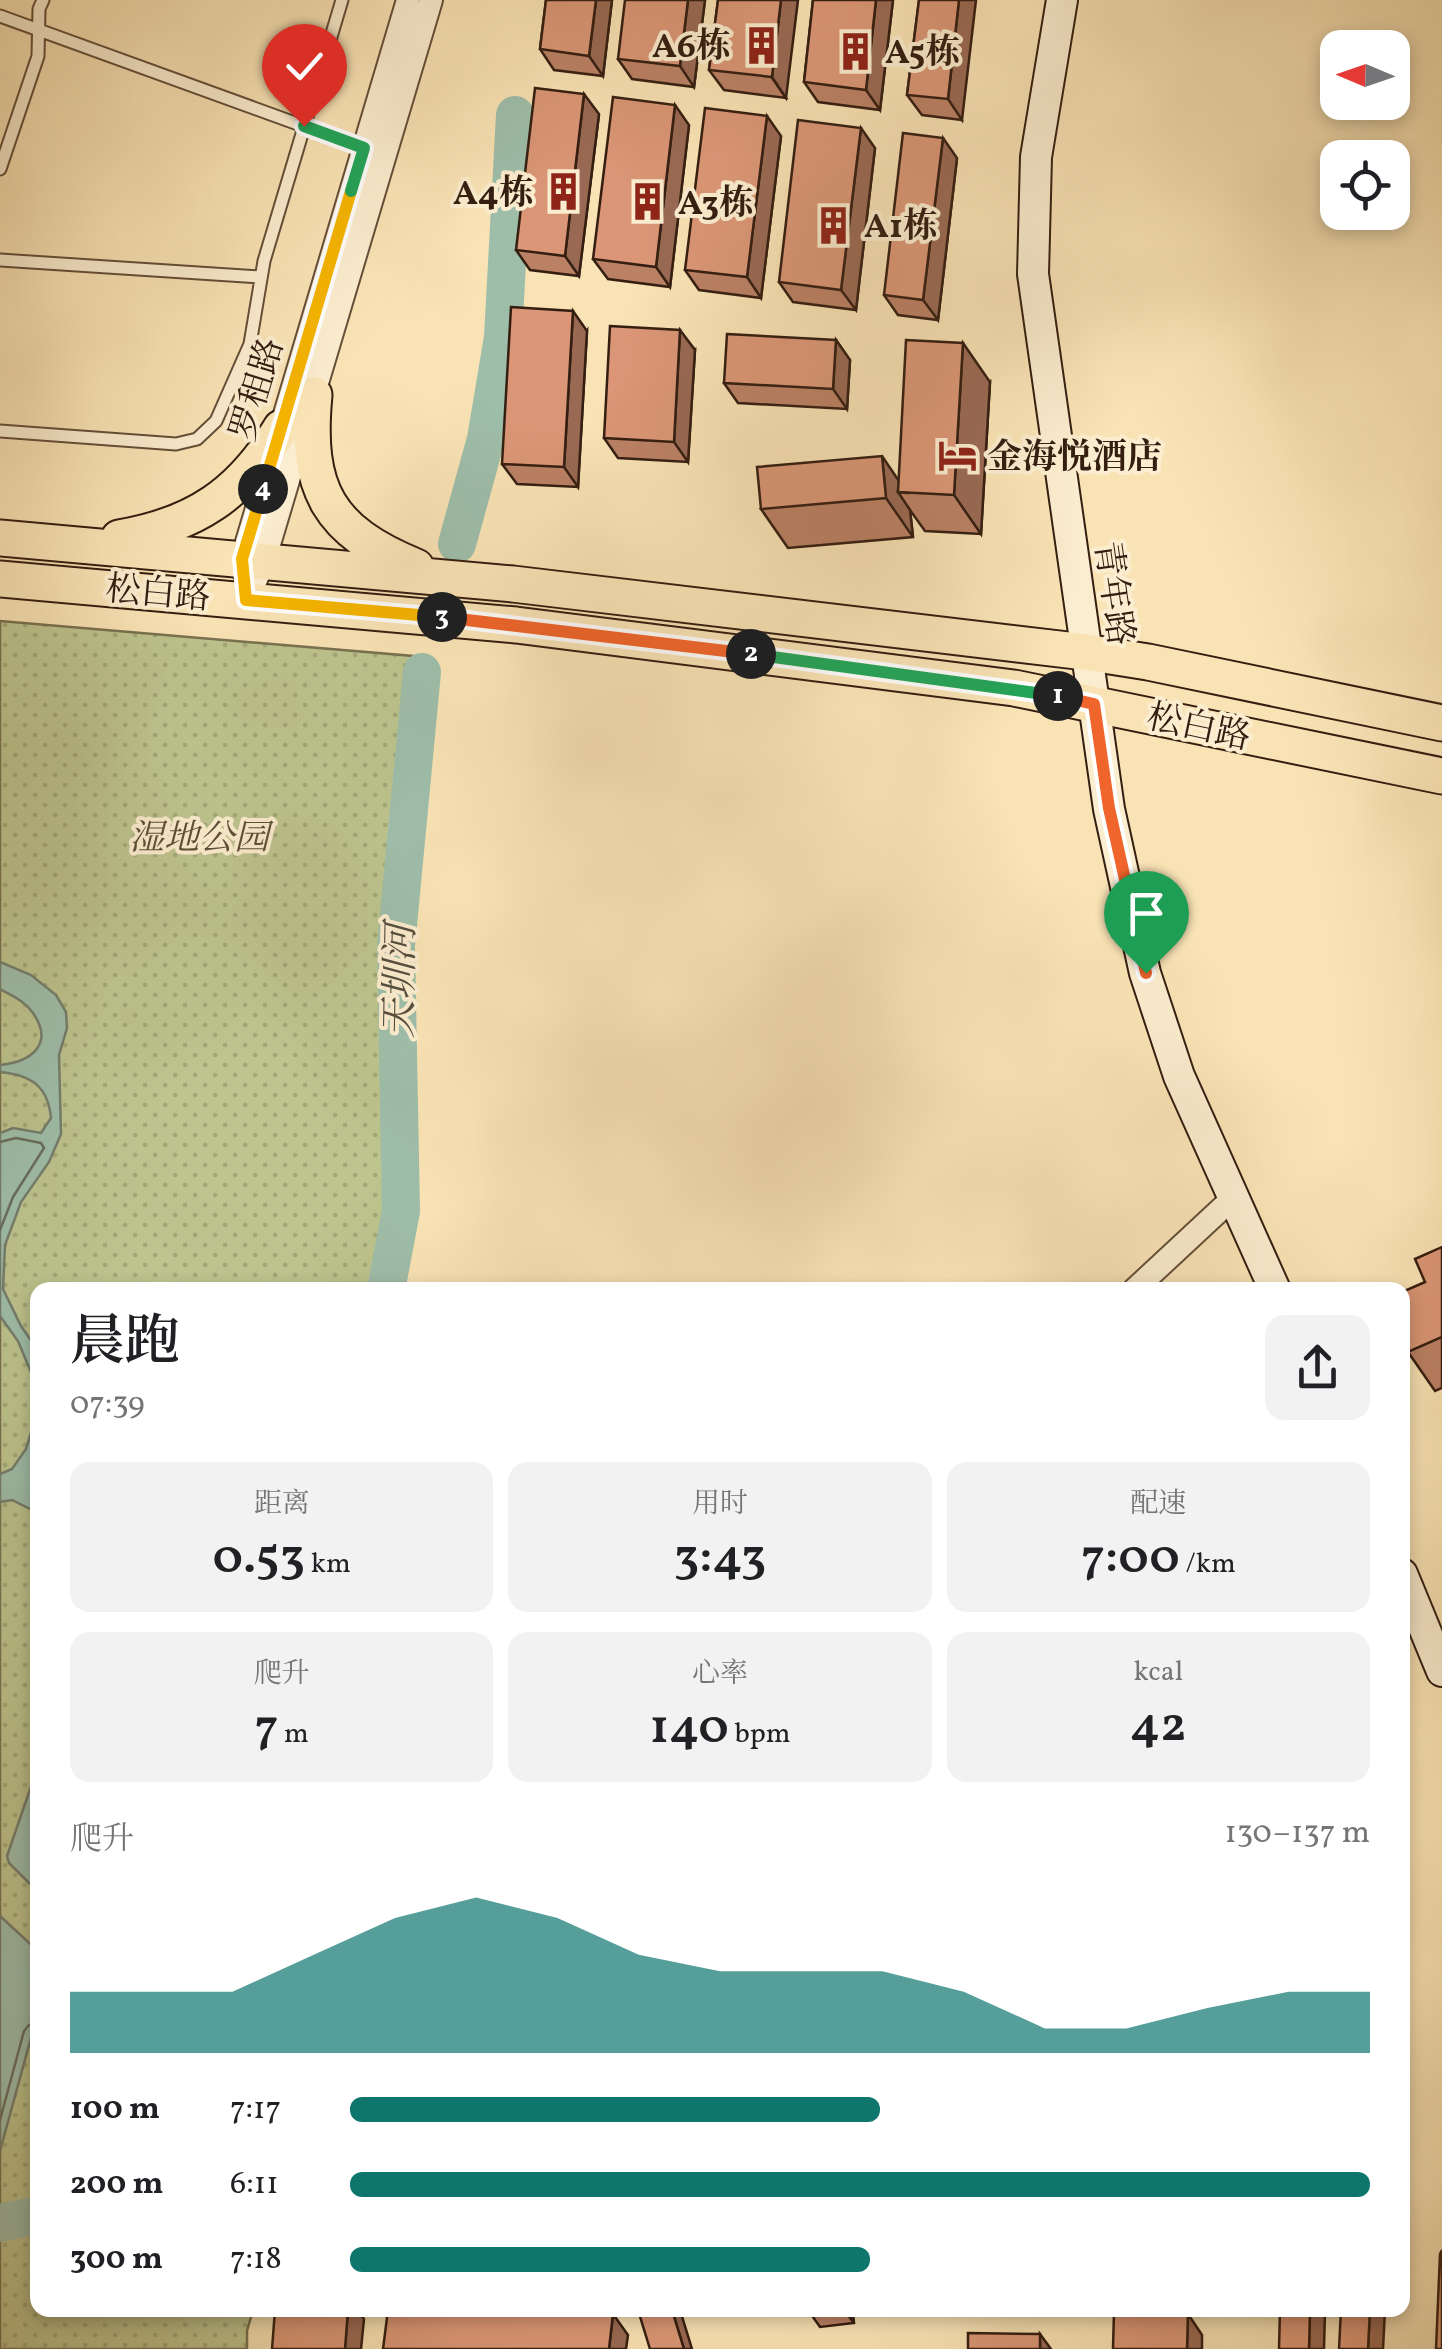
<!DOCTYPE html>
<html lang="zh">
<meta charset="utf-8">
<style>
:root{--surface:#fff;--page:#f2f2f2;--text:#202124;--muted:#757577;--accent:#0f766e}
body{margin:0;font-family:Vollkorn,"Noto Serif SC",serif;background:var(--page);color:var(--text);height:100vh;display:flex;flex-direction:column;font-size:38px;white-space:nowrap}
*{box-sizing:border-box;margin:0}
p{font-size:32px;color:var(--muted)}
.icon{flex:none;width:55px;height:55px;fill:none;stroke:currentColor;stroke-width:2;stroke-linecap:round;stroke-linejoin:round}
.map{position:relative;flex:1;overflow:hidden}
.panel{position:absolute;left:30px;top:1282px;width:1380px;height:1035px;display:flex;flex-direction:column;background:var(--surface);border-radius:20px;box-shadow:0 5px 15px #0003}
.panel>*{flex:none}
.needle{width:65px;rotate:272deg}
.buttons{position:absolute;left:1320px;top:30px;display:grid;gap:20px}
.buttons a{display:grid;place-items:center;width:90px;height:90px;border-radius:20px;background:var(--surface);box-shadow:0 5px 15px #0003;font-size:50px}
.pin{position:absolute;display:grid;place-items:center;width:85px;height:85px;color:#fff;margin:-102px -42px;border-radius:50% 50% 50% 0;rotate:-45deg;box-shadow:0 0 10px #0007}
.pin .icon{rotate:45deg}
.km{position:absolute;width:50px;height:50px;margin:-25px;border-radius:50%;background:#222;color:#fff;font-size:28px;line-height:50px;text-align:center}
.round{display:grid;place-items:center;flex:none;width:105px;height:105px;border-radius:20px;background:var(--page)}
.head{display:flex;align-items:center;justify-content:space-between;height:170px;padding:0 40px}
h1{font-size:55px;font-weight:600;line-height:75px}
.stats{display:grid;grid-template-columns:repeat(3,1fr);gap:15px;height:170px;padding:10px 40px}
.stats div{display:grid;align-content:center;border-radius:20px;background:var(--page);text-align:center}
.stats b{font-size:50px;font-weight:600}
.stats small{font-size:28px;font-weight:400}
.stats p{font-size:28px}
.chart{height:280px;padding:20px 40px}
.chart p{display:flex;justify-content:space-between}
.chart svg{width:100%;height:180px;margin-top:10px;fill:var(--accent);opacity:.7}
ul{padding:0 40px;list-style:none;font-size:32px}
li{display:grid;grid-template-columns:160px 120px 1fr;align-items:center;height:75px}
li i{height:25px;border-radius:12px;background:var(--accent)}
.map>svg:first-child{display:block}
.park{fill:url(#park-dots);stroke:#787150;stroke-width:2.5}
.water{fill:#9ebeaa;stroke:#747e6d;stroke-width:2.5}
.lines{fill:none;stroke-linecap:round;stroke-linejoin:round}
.shore{stroke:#696e5e;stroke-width:2.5}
.river{stroke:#9ebeaa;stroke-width:38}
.lane-casing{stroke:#654f3a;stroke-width:15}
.street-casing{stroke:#654f3a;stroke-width:26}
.secondary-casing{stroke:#341e11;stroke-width:34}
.primary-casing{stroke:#341e11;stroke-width:39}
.lane{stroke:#fbedcf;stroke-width:11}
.street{stroke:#fbedcf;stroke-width:22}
.secondary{stroke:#fbedcf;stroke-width:30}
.primary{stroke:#f9e3b5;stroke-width:35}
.wall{fill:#bb8165;stroke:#341e11;stroke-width:2.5}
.shaded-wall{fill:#996953;stroke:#341e11;stroke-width:2.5}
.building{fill:#da9676;stroke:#341e11;stroke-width:2.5}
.split-1-casing{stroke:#fff;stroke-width:20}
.split-2-casing{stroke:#fff;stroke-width:20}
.split-3-casing{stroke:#fff;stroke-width:20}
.split-4-casing{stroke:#fff;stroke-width:20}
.split-5-casing{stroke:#fff;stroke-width:20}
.split-6-casing{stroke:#fff;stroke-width:20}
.split-1{stroke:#f0652b;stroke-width:12}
.split-2{stroke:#22a559;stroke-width:12}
.split-3{stroke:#f0652b;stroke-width:12}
.split-4{stroke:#f5b400;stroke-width:12}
.split-5{stroke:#f5b400;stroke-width:12}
.split-6{stroke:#22a559;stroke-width:12}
.labels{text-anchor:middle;stroke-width:8;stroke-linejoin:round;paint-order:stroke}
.poi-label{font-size:35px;font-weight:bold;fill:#341e11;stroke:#fbedcf;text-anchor:start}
.street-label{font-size:35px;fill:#341e11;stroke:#fbedcf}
.park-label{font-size:35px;font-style:italic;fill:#5d5036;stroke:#fbedcf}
.water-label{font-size:38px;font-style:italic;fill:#544e3f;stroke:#fbedcf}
</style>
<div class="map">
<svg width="1442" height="2349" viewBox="0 0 1442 2349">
<defs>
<pattern id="park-dots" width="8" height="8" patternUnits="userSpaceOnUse" patternTransform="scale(2.5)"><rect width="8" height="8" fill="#bdc48e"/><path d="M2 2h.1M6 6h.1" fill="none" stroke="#a3a879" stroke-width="1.8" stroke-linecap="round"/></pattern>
</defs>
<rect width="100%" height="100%" fill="#f9e3b5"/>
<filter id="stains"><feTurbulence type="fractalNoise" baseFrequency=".002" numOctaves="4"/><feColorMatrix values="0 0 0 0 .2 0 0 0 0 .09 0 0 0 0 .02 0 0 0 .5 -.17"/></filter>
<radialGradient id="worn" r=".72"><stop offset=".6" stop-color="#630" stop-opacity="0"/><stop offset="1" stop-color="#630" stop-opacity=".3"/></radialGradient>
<!-- park -->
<path class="park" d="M0 621 413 656 388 947 393 1213 379 1290H38V2310H253L247 2331V2349H0Z"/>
<!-- water -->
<path class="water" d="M0 962 31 975 56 995 66 1012 67 1028 59 1055 61 1134 49 1162 21 1202 5 1245 3 1289 21 1326 37 1349V1524L32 1510 12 1500 0 1502V1474L12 1469 26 1449 37 1413 36 1384 18 1341 0 1316V1133L13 1128 41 1133 51 1118C48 1086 31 1075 0 1072V1065C30 1062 55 1045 33 1013 25 1001 12 996 0 989Z
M37 1769 38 1891H37L9 1863 7 1856Z
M0 1916 38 1951 37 2016 0 2151Z"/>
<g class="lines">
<!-- shore -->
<path class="shore" d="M0 1142 16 1138 41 1143 44 1148 13 1197 0 1230
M0 2120 24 2031 29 2025 38 2024"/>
<!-- river -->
<path class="river" d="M457 544 486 439 503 337 515 115
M386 1290 401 1211 396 946 422 672
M0 2223 38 2215"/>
<defs>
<path id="lane" d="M0 16 364 148
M0 169 38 56 39 9 43 0
M0 260 261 277
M0 431 176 444 197 439 216 421 250 344 264 261 342 0"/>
<path id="street" d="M244 572 242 559 408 0
M247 600 264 561 431 0
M1134 1290 1234 1197"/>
<path id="secondary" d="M1062 0 1036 157 1033 274 1109 809 1145 973 1179 1076 1275 1290
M1402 1574 1442 1671"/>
<path id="primary" d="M314 395C305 490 328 531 416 567
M0 538 513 584 1085 652 1148 662 1442 723
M119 538C195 525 241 494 281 428
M0 579 516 625 1014 688 1442 776"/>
</defs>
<!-- lane casing -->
<use href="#lane" class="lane-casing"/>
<!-- street casing -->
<use href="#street" class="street-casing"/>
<!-- secondary casing -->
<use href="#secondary" class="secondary-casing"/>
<!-- primary casing -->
<use href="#primary" class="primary-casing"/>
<!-- lane -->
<use href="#lane" class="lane"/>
<!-- street -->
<use href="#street" class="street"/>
<!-- secondary -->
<use href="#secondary" class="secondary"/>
<!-- primary -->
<use href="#primary" class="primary"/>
</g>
<!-- wall -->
<path class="wall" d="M546 0H612L603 76 554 70 540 49Z
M705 0 694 87 632 79 618 59Z
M718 0 786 98 724 90 709 70Z
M813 0H893L880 110 818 102 804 82Z
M919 0 962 120 922 115 907 95Z
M599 114 579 276 530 270 516 250Z
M689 125 670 287 608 279 593 259Z
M781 136 761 298 699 290 685 270Z
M875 148 856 310 793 302 779 282Z
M957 158 938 320 898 315 884 295Z
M587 331 578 487 517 484 502 464Z
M836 340 850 360 847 409 738 403 724 383Z
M695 350 688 462 618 458 604 438Z
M990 382 981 534 925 531 910 510 913 537 788 548 761 509 898 480Z
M1442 1247V1388L1435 1391 1408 1352 1425 1282Z
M808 2310H852L854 2323 820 2327Z"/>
<!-- shaded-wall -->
<path class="shaded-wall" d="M596 0H612L603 76 589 56Z
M688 0H705L694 87 680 66Z
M781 0H798L786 98 772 77Z
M876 0H893L880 110 866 90Z
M959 0H976L962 120 948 99Z
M584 94 599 114 579 276 565 256Z
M675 105 689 125 670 287 656 267Z
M767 116 781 136 761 298 747 277Z
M861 128 875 148 856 310 841 290Z
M943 138 957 158 938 320 923 300Z
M573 311 587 331 578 487 564 467Z
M680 330 695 350 688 462 674 442Z
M836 340 850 360 847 409 833 389Z
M963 343 990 382 981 534 954 495Z
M882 456 907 493 898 492 910 510 913 537 886 498Z
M348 2310H357L364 2319 361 2349H345Z
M672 2310H680L692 2349H684Z
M844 2310H852L854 2323Z
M1310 2310H1325L1324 2349H1309Z
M1370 2310H1385L1383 2349H1368Z
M613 2314 628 2335 626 2349H609Z
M1188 2314 1202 2335V2349H1187Z
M1040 2334 1051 2349H1040Z"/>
<!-- building -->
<path class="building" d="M546 0H596L589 56 540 49Z
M625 0H688L680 66 618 59Z
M718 0H781L772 77 709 70Z
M813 0H876L866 90 804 82Z
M919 0H959L948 99 907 95Z
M535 88 584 94 565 256 516 250Z
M613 97 675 105 656 267 593 259Z
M705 108 767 116 747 277 685 270Z
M798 120 861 128 841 290 779 282Z
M903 133 943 138 923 300 884 295Z
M511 307 573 311 564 467 502 464Z
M610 326 680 330 674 442 604 438Z
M727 334 836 340 833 389 724 383Z
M906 340 963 343 954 495 898 492Z
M882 456 886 498 761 509 757 467Z
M1442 1247V1337L1408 1352 1402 1341V1292L1425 1282 1415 1259Z
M1442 2250V2349H1436L1440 2254Z
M275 2310H348L345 2349H272Z
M388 2310H579L613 2314 609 2349H383Z
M638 2310H672L684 2349H650Z
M1280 2310H1310L1309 2349H1279Z
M1341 2310H1370L1368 2349H1339Z
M1114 2312 1188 2314 1187 2349H1113Z
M968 2333 1040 2334V2349H968Z"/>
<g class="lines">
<defs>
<path id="split-1" d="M1058 696 1094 704 1109 808 1146 973"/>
<path id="split-2" d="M751 654 1058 696"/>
<path id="split-3" d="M442 617 751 654"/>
<path id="split-4" d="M263 489 242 559 246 600 442 617"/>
<path id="split-5" d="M263 489 351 191"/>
<path id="split-6" d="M304 126 364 148 351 191"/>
</defs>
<!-- split-1 casing -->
<use href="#split-1" class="split-1-casing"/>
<!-- split-2 casing -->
<use href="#split-2" class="split-2-casing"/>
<!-- split-3 casing -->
<use href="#split-3" class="split-3-casing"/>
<!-- split-4 casing -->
<use href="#split-4" class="split-4-casing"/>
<!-- split-5 casing -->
<use href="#split-5" class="split-5-casing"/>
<!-- split-6 casing -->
<use href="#split-6" class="split-6-casing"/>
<!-- split-1 -->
<use href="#split-1" class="split-1"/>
<!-- split-2 -->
<use href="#split-2" class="split-2"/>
<!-- split-3 -->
<use href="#split-3" class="split-3"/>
<!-- split-4 -->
<use href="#split-4" class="split-4"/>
<!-- split-5 -->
<use href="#split-5" class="split-5"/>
<!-- split-6 -->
<use href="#split-6" class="split-6"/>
</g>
<!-- icons -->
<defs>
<symbol id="building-bare" viewBox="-9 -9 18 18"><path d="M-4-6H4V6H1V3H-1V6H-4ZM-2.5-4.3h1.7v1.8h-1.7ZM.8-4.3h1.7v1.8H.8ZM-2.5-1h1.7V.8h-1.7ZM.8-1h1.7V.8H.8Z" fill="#8f2418" stroke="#fbedcf" stroke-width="2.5" paint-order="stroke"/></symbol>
<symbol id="hotel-bare" viewBox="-9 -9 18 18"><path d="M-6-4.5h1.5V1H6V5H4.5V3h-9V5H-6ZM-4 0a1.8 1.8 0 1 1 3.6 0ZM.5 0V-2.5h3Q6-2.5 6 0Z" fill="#8f2418" stroke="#fbedcf" stroke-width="2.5" paint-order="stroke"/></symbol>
</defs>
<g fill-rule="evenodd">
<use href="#building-bare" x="734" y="18" width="55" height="55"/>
<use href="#building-bare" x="828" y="24" width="55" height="55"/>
<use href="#building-bare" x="536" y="164" width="55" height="55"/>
<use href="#building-bare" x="620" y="174" width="55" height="55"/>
<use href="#building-bare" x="806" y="198" width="55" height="55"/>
<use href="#hotel-bare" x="930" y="428" width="55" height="55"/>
</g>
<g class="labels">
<!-- poi labels -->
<g class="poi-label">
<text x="731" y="57" text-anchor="end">A6栋</text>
<text x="885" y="63">A5栋</text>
<text x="534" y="204" text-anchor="end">A4栋</text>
<text x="678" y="214">A3栋</text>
<text x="864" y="237">A1栋</text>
<text x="987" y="468">金海悦酒店</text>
</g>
<!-- street labels -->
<g class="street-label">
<text transform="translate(256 389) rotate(-73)" y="12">罗租路</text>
<text transform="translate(158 592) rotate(5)" y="12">松白路</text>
<text transform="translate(1115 593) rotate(82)" y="12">青年路</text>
<text transform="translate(1199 726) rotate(12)" y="12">松白路</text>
</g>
<!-- park labels -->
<g class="park-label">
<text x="199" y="849">湿地公园</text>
</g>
<!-- water labels -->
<g class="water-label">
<text transform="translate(399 981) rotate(-89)" y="13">天圳河</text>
</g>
</g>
<rect width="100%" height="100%" filter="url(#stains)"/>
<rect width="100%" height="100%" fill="url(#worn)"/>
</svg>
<div class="buttons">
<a><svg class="needle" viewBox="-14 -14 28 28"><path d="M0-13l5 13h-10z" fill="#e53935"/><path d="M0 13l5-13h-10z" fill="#757577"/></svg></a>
<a><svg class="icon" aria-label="locate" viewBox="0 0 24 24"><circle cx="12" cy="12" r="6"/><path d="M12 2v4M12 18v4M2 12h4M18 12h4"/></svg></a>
</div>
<div class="pin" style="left:1146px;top:973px;background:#1e9e55"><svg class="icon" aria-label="arrive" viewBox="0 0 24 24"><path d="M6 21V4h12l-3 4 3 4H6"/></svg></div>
<div class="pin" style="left:304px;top:126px;background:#d93025"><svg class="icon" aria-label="check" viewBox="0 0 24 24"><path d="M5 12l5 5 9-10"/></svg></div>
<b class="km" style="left:1058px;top:696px">1</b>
<b class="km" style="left:751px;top:654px">2</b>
<b class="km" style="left:442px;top:617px">3</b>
<b class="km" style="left:263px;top:489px">4</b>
<section class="panel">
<div class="head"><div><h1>晨跑</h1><p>07:39</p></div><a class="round"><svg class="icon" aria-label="share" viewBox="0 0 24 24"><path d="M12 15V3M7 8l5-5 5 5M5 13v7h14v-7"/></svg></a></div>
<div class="stats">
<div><p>距离</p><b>0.53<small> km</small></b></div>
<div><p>用时</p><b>3:43</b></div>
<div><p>配速</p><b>7:00<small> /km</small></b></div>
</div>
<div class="stats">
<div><p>爬升</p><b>7<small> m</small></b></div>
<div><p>心率</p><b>140<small> bpm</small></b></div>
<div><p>kcal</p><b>42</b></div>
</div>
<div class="chart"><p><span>爬升</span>130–137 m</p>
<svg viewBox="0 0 160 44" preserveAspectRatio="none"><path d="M0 44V29L10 29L20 29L30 20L40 11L50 6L60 11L70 20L80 24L90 24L100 24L110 29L120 38L130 38L140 33L150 29L160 29V44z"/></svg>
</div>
<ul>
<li><b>100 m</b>7:17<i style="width:52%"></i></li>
<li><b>200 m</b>6:11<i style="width:100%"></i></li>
<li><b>300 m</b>7:18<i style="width:51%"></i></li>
</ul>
</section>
</div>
